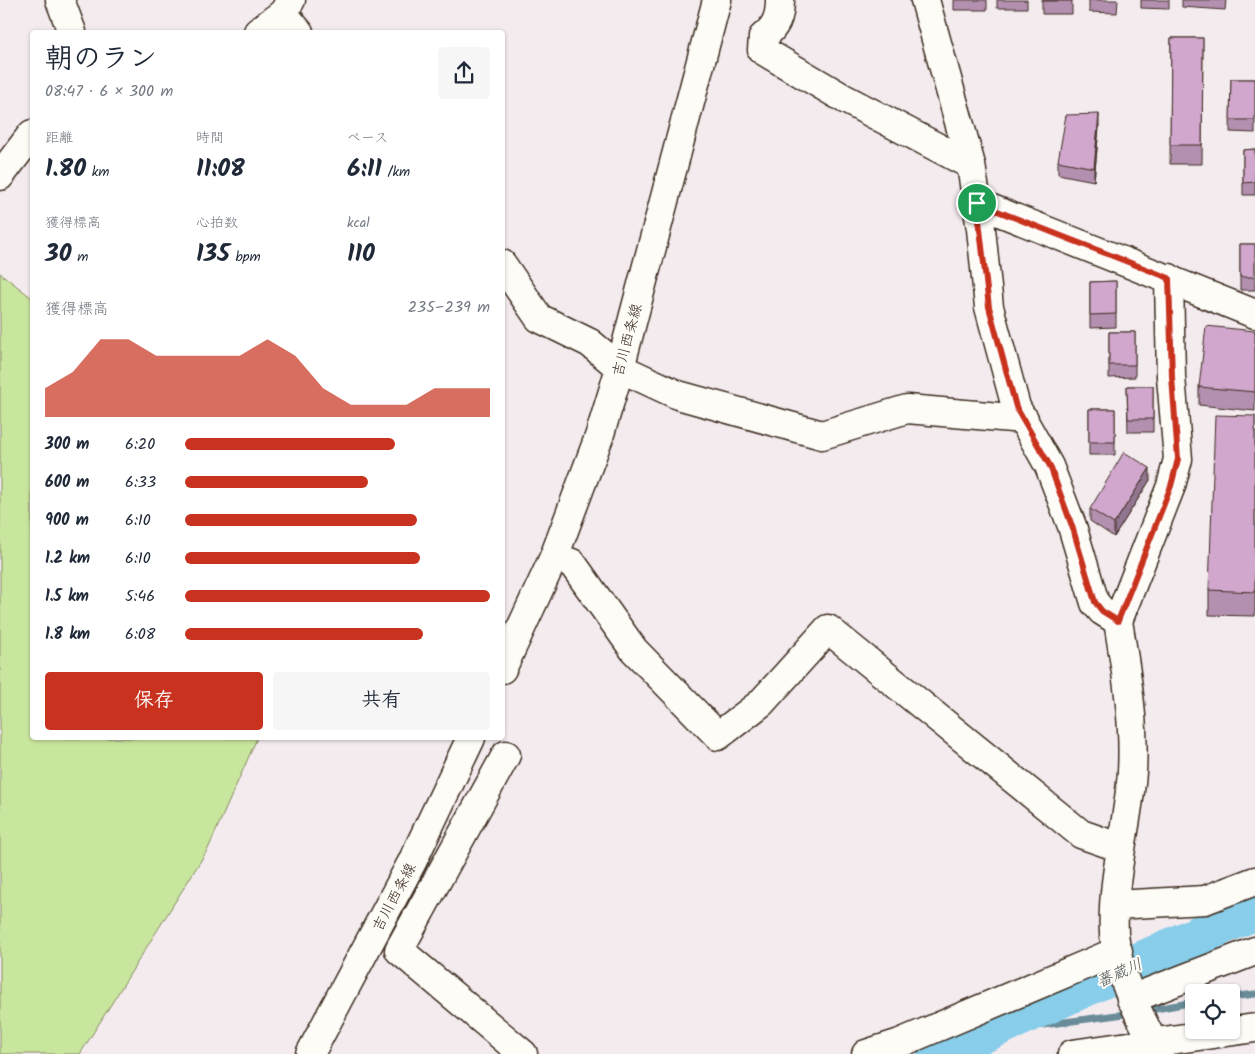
<!DOCTYPE html>
<html lang="ja">
<meta charset="utf-8">
<style>
:root{--surface:#fff;--page:#f6f6f7;--text:#1f2937;--muted:#747a83;--accent:#c8321e}
body{margin:0;font-family:Kalam,"Klee One",sans-serif;background:var(--page);color:var(--text);height:100vh;display:flex;flex-direction:column;font-size:19px;white-space:nowrap}
*{box-sizing:border-box;margin:0}
p{font-size:16px;color:var(--muted)}
.icon{flex:none;width:28px;height:28px;fill:none;stroke:currentColor;stroke-width:2;stroke-linecap:round;stroke-linejoin:round}
.map{position:relative;flex:1;overflow:hidden}
.sheet{position:absolute;left:30px;top:30px;width:475px;height:710px;display:flex;flex-direction:column;background:var(--surface);border-radius:5px;box-shadow:0 1px 4px #0004}
.sheet>*{flex:none}
.controls{position:absolute;left:1185px;top:984px;display:grid;gap:10px}
.controls a{display:grid;place-items:center;width:55px;height:55px;border-radius:5px;background:var(--surface);box-shadow:0 1px 4px #0004;font-size:25px}
.pin{position:absolute;display:grid;place-items:center;width:42px;height:42px;color:#fff;margin:-21px;border:2px solid #fff;border-radius:50%;box-shadow:0 1px 5px #0007}
.round{display:grid;place-items:center;flex:none;width:52px;height:52px;border-radius:5px;background:var(--page)}
.summary{display:flex;align-items:center;justify-content:space-between;height:85px;padding:0 15px}
h1{font-size:28px;font-weight:800;line-height:38px}
.figures{display:grid;grid-template-columns:repeat(3,1fr);gap:8px;height:85px;padding:5px 15px}
.figures div{display:grid;align-content:center}
.figures b{font-size:25px;font-weight:800}
.figures small{font-size:14px;font-weight:400}
.figures p{font-size:14px}
.chart{height:140px;padding:10px 15px}
.chart p{display:flex;justify-content:space-between}
.chart svg{width:100%;height:90px;margin-top:5px;fill:var(--accent);opacity:.7}
.cta{display:flex;gap:10px;margin-top:auto;padding:10px 15px}
.cta a{flex:1;height:58px;border-radius:5px;background:var(--accent);color:#fff;font-size:20px;font-weight:800;line-height:58px;text-align:center}
.cta a+a{background:var(--page);color:var(--text)}
ul{padding:0 15px;list-style:none;font-size:16px}
li{display:grid;grid-template-columns:80px 60px 1fr;align-items:center;height:38px}
li i{height:12px;border-radius:6px;background:var(--accent)}
.map>svg:first-child{display:block}
.green{fill:#c9e69e;stroke:#82885e}
.lines{fill:none;stroke-linecap:round;stroke-linejoin:round}
.stream{stroke:#698c98;stroke-width:7}
.river{stroke:#88cde9;stroke-width:40}
.minor-casing{stroke:#3b2a1e;stroke-width:31}
.major-casing{stroke:#3b2a1e;stroke-width:31}
.minor{stroke:#fdfcf7;stroke-width:28}
.major{stroke:#fdfcf7;stroke-width:28}
.wall{fill:#b490b0;stroke:#3b2a1e}
.shaded-wall{fill:#927590;stroke:#3b2a1e}
.building{fill:#d1a7cd;stroke:#3b2a1e}
.route-casing{stroke:#fff;stroke-width:10}
.route{stroke:#c8321e;stroke-width:6}
.labels{text-anchor:middle;stroke-width:4;stroke-linejoin:round;paint-order:stroke}
.street-label{font-size:15px;fill:#3b2a1e;stroke:#fdfcf7}
.water-label{font-size:16px;font-style:italic;fill:#525b5b;stroke:#fdfcf7}
</style>
<div class="map">
<svg width="1255" height="1054" viewBox="0 0 1255 1054">
<rect width="100%" height="100%" fill="#f4ebef"/>
<filter id="ink" filterUnits="userSpaceOnUse"><feTurbulence type="fractalNoise" baseFrequency=".02" numOctaves="2"/><feDisplacementMap in="SourceGraphic" scale="10" xChannelSelector="R" yChannelSelector="G"/><feConvolveMatrix kernelMatrix="1 2 1 2 8 2 1 2 1" color-interpolation-filters="sRGB"/></filter>
<g filter="url(#ink)">
<!-- green -->
<path class="green" d="M0 273 32 298V738H257L208 849 80 1054H0Z"/>
<g class="lines">
<!-- stream -->
<path class="stream" d="M1231 997 1255 994
M1145 1011 1194 1002
M983 1033 1132 1013"/>
<!-- river -->
<path class="river" d="M937 1054 1255 910"/>
<defs>
<path id="minor" d="M60 0 72 32
M780 0C780 17 776 27 763 37L762 50 845 99 971 165
M925 0 971 165 981 229 989 307 1016 407 1049 466 1072 526 1095 603 1102 611 1118 621C1126 671 1135 721 1132 772 1128 826 1111 879 1114 934 1118 978 1140 1016 1159 1054
M283 13 299 32
M258 32 283 13 291 0
M0 176 32 134
M977 203 1255 314
M502 264 539 318 590 343 620 368 678 395 822 435 907 409 1024 419
M554 557 572 563 634 650 718 736 761 703 828 629 1081 834 1121 848
M1118 621 1171 486 1178 459 1171 377 1169 278
M506 755 399 950 523 1054
M1115 905 1205 900 1255 881
M1131 999 1255 951
M866 1054 900 1043 1118 951
M1072 1054 1255 1028"/>
<path id="major" d="M502 669 554 557 599 437 620 368 717 0
M310 1054 412 862 471 738"/>
</defs>
<!-- minor casing -->
<use href="#minor" class="minor-casing"/>
<!-- major casing -->
<use href="#major" class="major-casing"/>
<!-- minor -->
<use href="#minor" class="minor"/>
<!-- major -->
<use href="#major" class="major"/>
</g>
<!-- wall -->
<path class="wall" d="M954 0H987V10H954Z
M997 0H1027V8H997Z
M1042 0H1072V14H1042Z
M1089 0H1118L1117 13 1089 12Z
M1141 0H1169V9L1141 8Z
M1182 0H1226L1225 10 1182 7Z
M1171 38H1203L1202 164H1170Z
M1231 79H1255V133L1230 132Z
M1099 127 1094 181 1058 174V161Z
M1255 149V195H1243V150Z
M1240 244H1255V290H1240Z
M1116 281V327L1090 328V282Z
M1255 331V411L1199 405V387Z
M1109 332H1135V377L1109 378Z
M1127 386H1153V432H1128Z
M1089 409H1115V455H1089Z
M1255 416V616L1209 615V590Z
M1150 480 1114 537 1090 521V509Z"/>
<!-- shaded-wall -->
<path class="shaded-wall" d="M1099 114V127L1094 181V168Z
M1150 468V480L1114 537V524Z"/>
<!-- building -->
<path class="building" d="M1042 0H1072V1H1042Z
M1171 38H1203L1202 145H1170Z
M1231 79H1255V120H1230Z
M1099 114 1094 168 1058 161 1066 115Z
M1255 149V182L1243 183V150Z
M1240 244H1255V277H1240Z
M1116 281V314L1090 315V282Z
M1206 326 1255 331V392L1199 387Z
M1109 332H1135V365H1109Z
M1127 386H1153V419H1128Z
M1089 409H1115V442H1089Z
M1215 415 1255 416V592L1209 590Z
M1124 452 1150 468 1114 524 1090 509Z"/>
</g>
<g class="lines" filter="url(#ink)">
<defs>
<path id="route" d="M977 203 1169 278 1172 377 1178 459 1171 486 1118 621 1102 611 1095 602 1072 526 1050 466 1016 407 989 307Z"/>
</defs>
<!-- route casing -->
<use href="#route" class="route-casing"/>
<!-- route -->
<use href="#route" class="route"/>
</g>
<g class="labels">
<!-- street labels -->
<g class="street-label">
<text transform="translate(627 340) rotate(-75)" y="5">吉川西条線</text>
<text transform="translate(394 897) rotate(-62)" y="5">吉川西条線</text>
</g>
<!-- water labels -->
<g class="water-label">
<text transform="translate(1119 972) rotate(-24)" y="6">蕃蔵川</text>
</g>
</g>
</svg>
<div class="controls">
<a><svg class="icon" aria-label="locate" viewBox="0 0 24 24"><circle cx="12" cy="12" r="6"/><path d="M12 2v4M12 18v4M2 12h4M18 12h4"/></svg></a>
</div>
<div class="pin" style="left:977px;top:203px;background:#1e9e55"><svg class="icon" aria-label="arrive" viewBox="0 0 24 24"><path d="M6 21V4h12l-3 4 3 4H6"/></svg></div>
<section class="sheet">
<div class="summary"><div><h1>朝のラン</h1><p>08:47 · 6 × 300 m</p></div><a class="round"><svg class="icon" aria-label="share" viewBox="0 0 24 24"><path d="M12 15V3M7 8l5-5 5 5M5 13v7h14v-7"/></svg></a></div>
<div class="figures">
<div><p>距離</p><b>1.80<small> km</small></b></div>
<div><p>時間</p><b>11:08</b></div>
<div><p>ペース</p><b>6:11<small> /km</small></b></div>
</div>
<div class="figures">
<div><p>獲得標高</p><b>30<small> m</small></b></div>
<div><p>心拍数</p><b>135<small> bpm</small></b></div>
<div><p>kcal</p><b>110</b></div>
</div>
<div class="chart"><p><span>獲得標高</span>235–239 m</p>
<svg viewBox="0 0 160 44" preserveAspectRatio="none"><path d="M0 44V30L10 22L20 6L30 6L40 14L50 14L60 14L70 14L80 6L90 14L100 30L110 38L120 38L130 38L140 30L150 30L160 30V44z"/></svg>
</div>
<ul>
<li><b>300 m</b>6:20<i style="width:69%"></i></li>
<li><b>600 m</b>6:33<i style="width:60%"></i></li>
<li><b>900 m</b>6:10<i style="width:76%"></i></li>
<li><b>1.2 km</b>6:10<i style="width:77%"></i></li>
<li><b>1.5 km</b>5:46<i style="width:100%"></i></li>
<li><b>1.8 km</b>6:08<i style="width:78%"></i></li>
</ul>
<div class="cta"><a>保存</a><a>共有</a></div>
</section>
</div>
